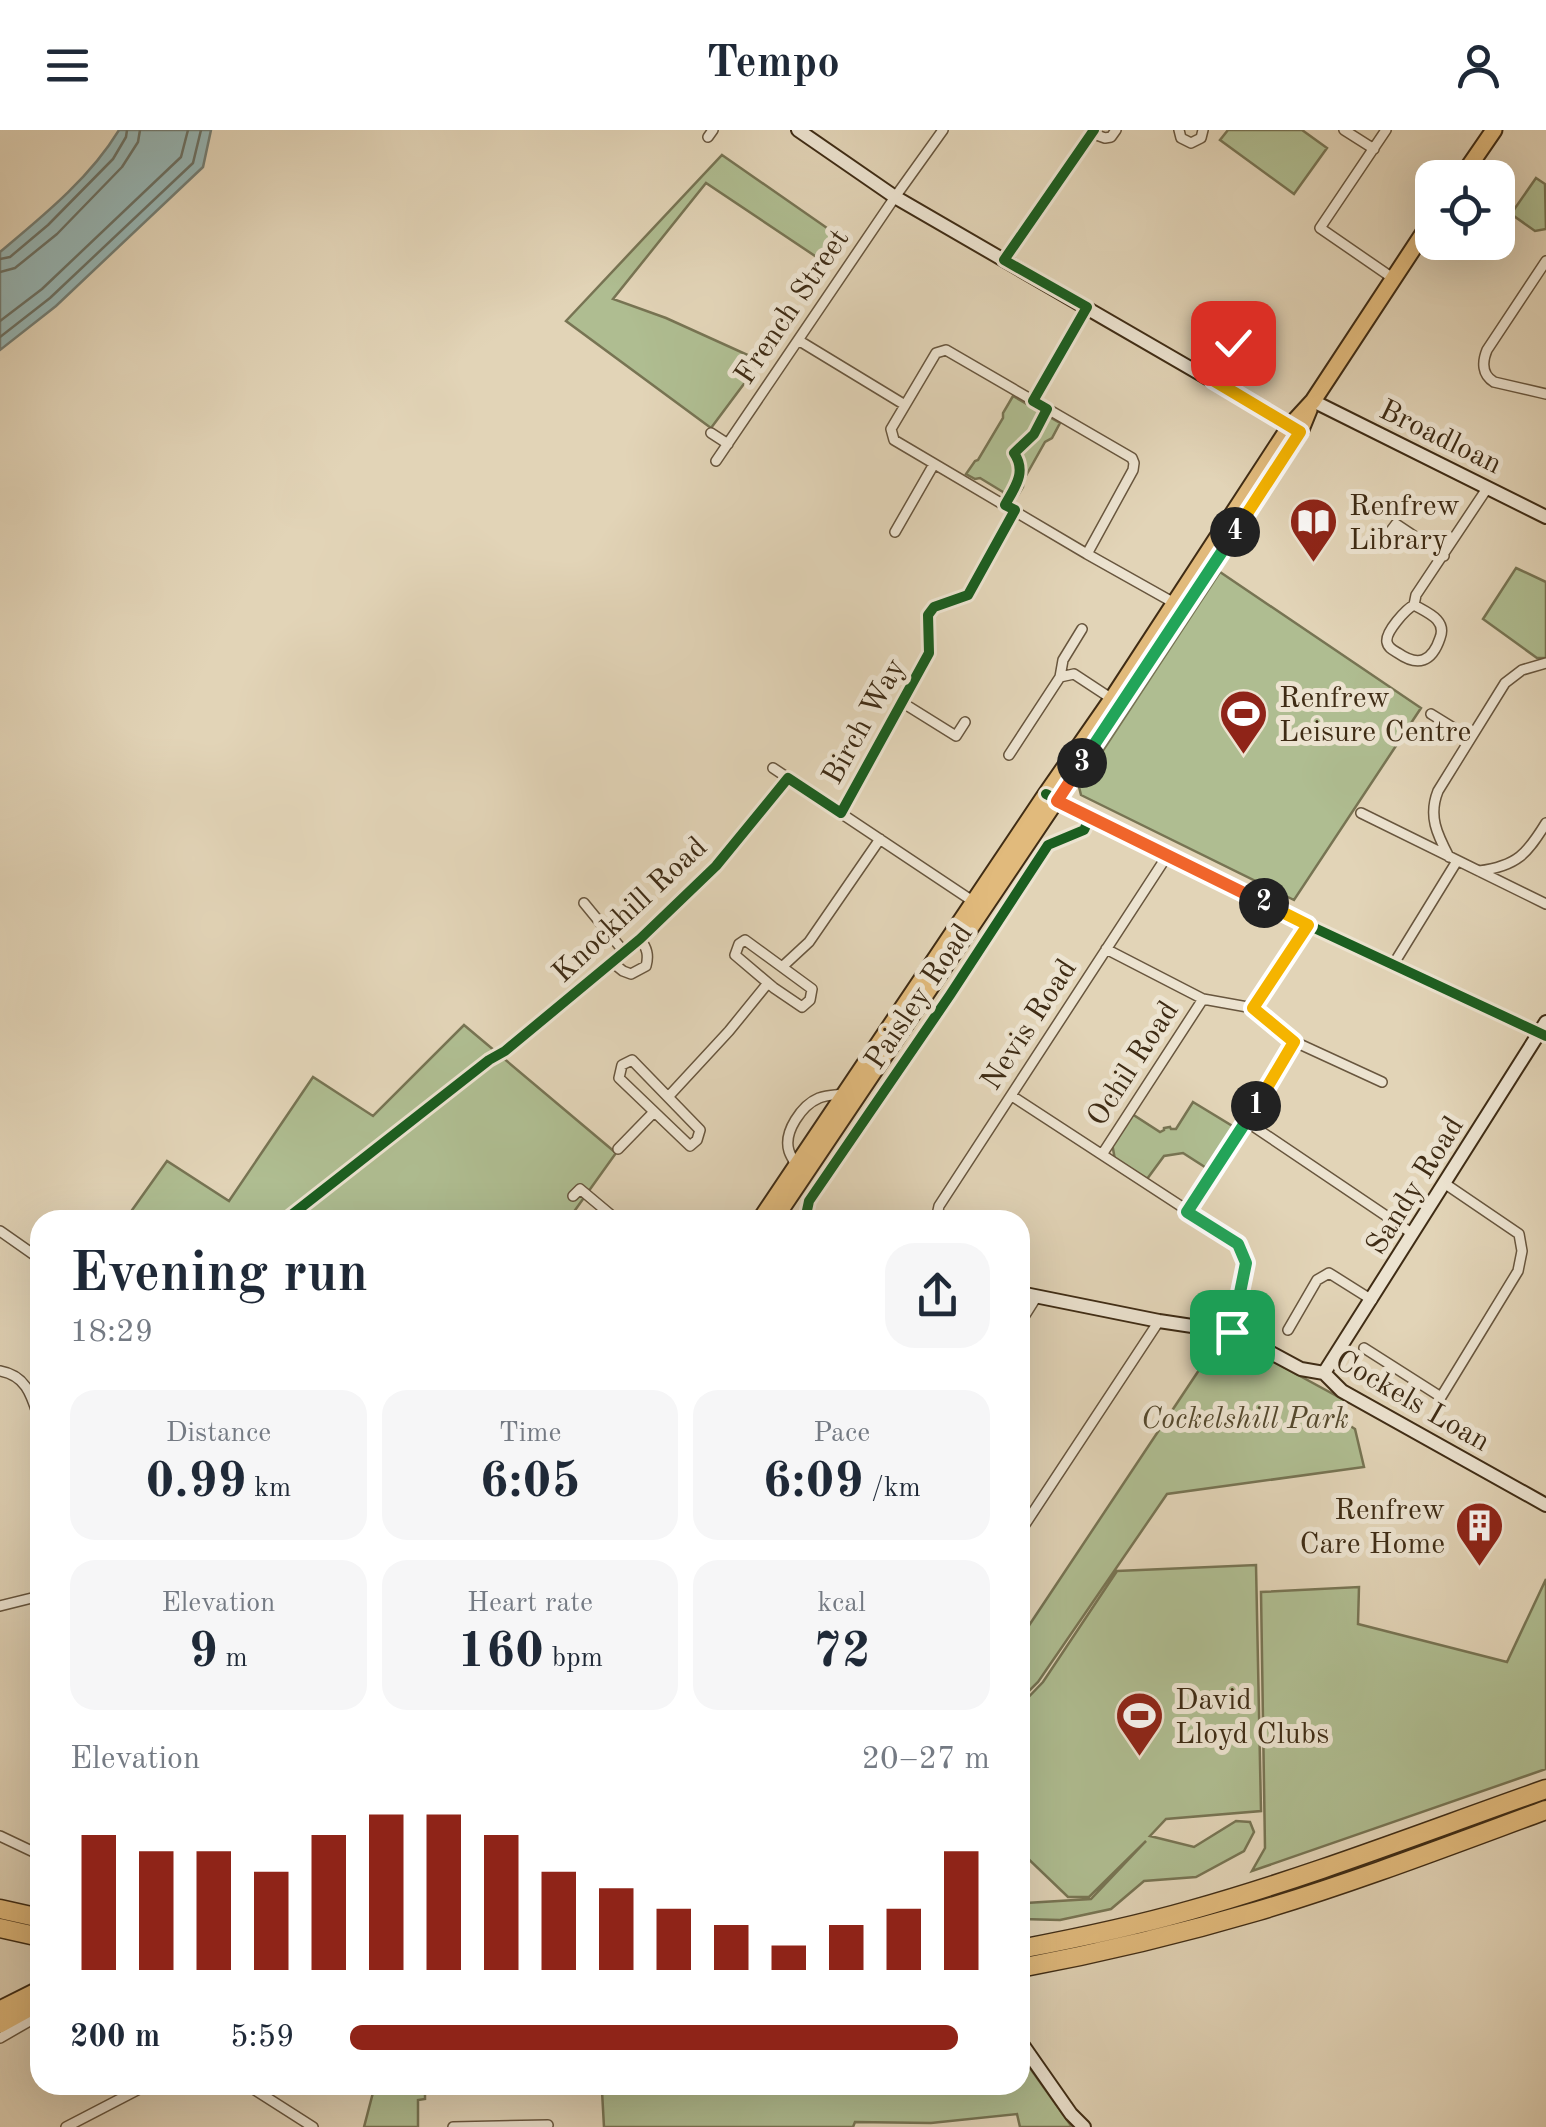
<!DOCTYPE html>
<meta charset="utf-8">
<style>
:root{--surface:#fff;--page:#f6f6f7;--text:#1f2937;--muted:#747a83;--accent:#8f2418}
body{margin:0;font-family:"Old Standard TT",serif;background:var(--page);color:var(--text);height:100vh;display:flex;flex-direction:column;font-size:38px;white-space:nowrap}
*{box-sizing:border-box;margin:0}
p{font-size:32px;color:var(--muted)}
.icon{flex:none;width:55px;height:55px;fill:none;stroke:currentColor;stroke-width:2;stroke-linecap:round;stroke-linejoin:round}
.map{position:relative;flex:1;overflow:hidden}
.sheet{position:absolute;left:30px;top:1080px;width:1000px;height:885px;display:flex;flex-direction:column;background:var(--surface);border-radius:30px;box-shadow:0 10px 40px #0002}
.sheet>*{flex:none}
.buttons{position:absolute;left:1415px;top:30px;display:grid;gap:20px}
.buttons a{display:grid;place-items:center;width:100px;height:100px;border-radius:20px;background:var(--surface);box-shadow:0 10px 40px #0002;font-size:50px}
.pin{position:absolute;display:grid;place-items:center;width:85px;height:85px;color:#fff;margin:-42px;border-radius:20px;box-shadow:0 5px 15px #0006}
.km{position:absolute;width:50px;height:50px;margin:-25px;border-radius:50%;background:#222;color:#fff;font-size:28px;line-height:50px;text-align:center}
.round{display:grid;place-items:center;flex:none;width:105px;height:105px;border-radius:30px;background:var(--page)}
.overview{display:flex;align-items:center;justify-content:space-between;height:170px;padding:0 40px}
h1{font-size:55px;font-weight:700;line-height:75px}
.stats{display:grid;grid-template-columns:repeat(3,1fr);gap:15px;height:170px;padding:10px 40px}
.stats div{display:grid;align-content:center;border-radius:25px;background:var(--page);text-align:center}
.stats b{font-size:50px;font-weight:700}
.stats small{font-size:28px;font-weight:400}
.stats p{font-size:28px}
.chart{height:280px;padding:20px 40px}
.chart p{display:flex;justify-content:space-between}
.chart svg{width:100%;height:180px;margin-top:10px;stroke:var(--accent);stroke-width:6}
ul{padding:0 40px;list-style:none;font-size:32px}
li{display:grid;grid-template-columns:160px 120px 1fr;align-items:center;height:75px}
li i{height:25px;border-radius:12px;background:var(--accent)}
header{display:flex;justify-content:space-between;align-items:center;height:130px;padding:0 40px;background:var(--surface);font-size:45px;font-weight:700}
.map>svg:first-child{display:block}
.green{fill:#afbd91;stroke:#777453;stroke-width:2.5}
.water{fill:#97b7b6;stroke:#747f76;stroke-width:2.5}
.lines{fill:none;stroke-linecap:round;stroke-linejoin:round}
.shore{stroke:#6b7266;stroke-width:2.5}
.street-casing{stroke:#68563e;stroke-width:12}
.secondary-casing{stroke:#3f2c15;stroke-width:16}
.primary-casing{stroke:#3f2c15;stroke-width:19}
.highway-casing{stroke:#3f2c15;stroke-width:21}
.street{stroke:#ece3d0;stroke-width:9}
.secondary{stroke:#ece3d0;stroke-width:12}
.primary{stroke:#e1ba7c;stroke-width:15}
.highway{stroke:#e1ba7c;stroke-width:18}
.cycleway-casing{stroke:#ece3d0;stroke-width:16}
.cycleway{stroke:#1b5e20;stroke-width:10}
.split-1-casing{stroke:#fff;stroke-width:20}
.split-2-casing{stroke:#fff;stroke-width:20}
.split-3-casing{stroke:#fff;stroke-width:20}
.split-4-casing{stroke:#fff;stroke-width:20}
.split-5-casing{stroke:#fff;stroke-width:20}
.split-1{stroke:#22a559;stroke-width:12}
.split-2{stroke:#f5b400;stroke-width:12}
.split-3{stroke:#f0652b;stroke-width:12}
.split-4{stroke:#22a559;stroke-width:12}
.split-5{stroke:#f5b400;stroke-width:12}
.labels{text-anchor:middle;stroke-width:10;stroke-linejoin:round;paint-order:stroke}
.street-label{font-size:30px;fill:#3f2c15;stroke:#ece3d0}
.poi-label{font-size:30px;fill:#3f2c15;stroke:#ece3d0;text-anchor:start}
.park-label{font-size:30px;font-style:italic;fill:#55492e;stroke:#ece3d0}
</style>
<header><svg class="icon" aria-label="menu" viewBox="0 0 24 24"><path d="M4 6h16M4 12h16M4 18h16"/></svg>Tempo<svg class="icon" aria-label="person" viewBox="0 0 24 24"><circle cx="12" cy="8" r="4"/><path d="M4 21q1-7 8-7t8 7"/></svg></header>
<div class="map">
<svg width="1546" height="1997" viewBox="0 0 1546 1997">
<rect width="100%" height="100%" fill="#e2d4b7"/>
<filter id="stains"><feTurbulence type="fractalNoise" baseFrequency=".002" numOctaves="4"/><feColorMatrix values="0 0 0 0 .2 0 0 0 0 .09 0 0 0 0 .02 0 0 0 .5 -.17"/></filter>
<radialGradient id="worn" r=".72"><stop offset=".6" stop-color="#630" stop-opacity="0"/><stop offset="1" stop-color="#630" stop-opacity=".3"/></radialGradient>
<!-- green -->
<path class="green" d="M1228 0H1302L1327 18 1294 64 1220 10Z
M722 25 840 107 824 132 706 53 613 169 666 188 761 231 711 298 566 191Z
M1536 48 1545 54 1546 99 1535 101 1511 84Z
M1013 266 1060 293 1052 308 1045 312 1023 351V357L1014 372 1004 366 1003 362 980 348 975 349 966 344 975 331 978 330 1003 288V283Z
M1516 438 1546 452V528H1537L1483 489Z
M1220 442 1421 578 1294 770 1081 665 1079 657Z
M464 895 616 1023 568 1090H125L167 1031 229 1071 313 947 373 986Z
M1193 972 1234 997 1208 1039 1183 1023 1164 1026 1147 1049 1115 1030 1112 1013 1132 984 1160 1002 1164 1000V998L1170 997 1171 999H1176Z
M1223 1204 1344 1270 1336 1287 1355 1299 1364 1337 1167 1364 1038 1552 1020 1570V1509Z
M1256 1435 1261 1681 1166 1689 1150 1706 1194 1717 1236 1691 1250 1692 1254 1702 1244 1721 1196 1747 1144 1751 1111 1779 1060 1790 1022 1789 1020 1779 1026 1773 1091 1769 1146 1711 1089 1767H1068L1020 1721V1576L1043 1552 1117 1441Z
M1546 1449V1639L1252 1741 1265 1718 1261 1462 1359 1457 1358 1494 1507 1532Z
M1020 1924 1072 1997H1020L1017 1984 931 1993 855 1992 853 1997H604L602 1961 552 1958 425 1960V1969L418 1970V1997H364L375 1955H1020Z"/>
<!-- water -->
<path class="water" d="M119 0H211L203 37 56 176 0 220V122C43 86 90 48 119 0Z"/>
<g class="lines">
<!-- shore -->
<path class="shore" d="M0 129 10 127 48 95 113 29 126 7 127 0
M0 142 15 138 57 104 122 37 138 12 140 0
M0 191 42 159 181 27 188 0
M0 207 50 168 193 33 201 0"/>
<defs>
<path id="street" d="M1179 0 1181 8 1191 13 1201 8 1203 0
M1344 0 1374 19
M1386 0 1320 98 1394 149
M1091 3 1105 8 1111 7 1116 0
M708 7 713 0
M1004 130 1094 0
M1546 131 1487 220C1482 232 1482 245 1494 252L1546 264
M798 210 905 275
M946 220 1132 328 1134 333 1133 340 1087 424 894 310 891 299 936 223Z
M1213 250 1233 213
M1033 271 1087 177
M711 303 728 314
M716 331 895 67 943 0
M895 402 934 334
M1387 406 1396 394 1444 426
M1087 424 1176 474
M1414 475C1428 483 1447 490 1440 508 1432 532 1418 537 1398 523 1393 520 1388 518 1387 512 1385 502 1406 479 1414 475Z
M1414 475 1416 465 1488 357
M1060 547 1074 544 1112 569
M903 573 956 606 965 592
M1431 584 1470 608
M1009 625 1060 547 1063 530 1082 499
M773 638 974 772
M1052 668 1308 795 1546 906
M841 683 929 523 928 485 934 477 968 465 1015 380
M1361 683 1546 774
M1449 727C1437 704 1428 686 1438 661L1505 553 1522 540 1546 533
M1479 741C1517 736 1527 724 1546 693
M584 773 625 823
M745 810 812 859 810 870 802 877 774 858 735 825 739 814Z
M1106 819 1203 869 1253 878 1295 912 1382 952
M613 833 623 841 631 844 646 836C649 825 647 818 640 809
M1393 835 1457 731
M782 837 809 812 880 709
M1253 878 1308 795
M489 930 505 921 640 809 716 736 788 648
M632 930 700 1000 697 1010 690 1016 619 948 622 935Z
M1012 966 1239 1114 1246 1133 1232 1202
M668 967 729 901 768 853
M1247 992 1413 1104
M618 1019 654 982
M1103 1023 1203 869
M797 1036C794 1031 791 1027 789 1021 783 1002 802 975 819 968 827 965 835 965 843 964
M573 1066 580 1059 617 1090
M1187 1082 1247 992 1295 912
M805 1090 809 1071 950 865 1048 715 1084 700 1090 687
M936 1090 939 1076 1167 726
M0 1101 40 1129
M1020 1193 1037 1166
M1288 1200 1317 1150 1329 1143 1372 1170
M1364 1218 1441 1267 1518 1141 1522 1121 1519 1104 1444 1053
M0 1241C28 1246 32 1268 40 1292
M1020 1402 1159 1191
M0 1476 40 1466
M0 1706 40 1725
M0 1908 40 1885
M247 1955 313 1997
M66 1997 147 1955
M453 1997 548 1995"/>
<path id="secondary" d="M798 0 895 67 1297 300
M1313 271 1546 387
M1020 1163 1159 1191 1232 1202 1301 1239 1324 1243 1342 1261 1546 1375
M1324 1243 1546 892
M1020 1911 1071 1984 1084 1997"/>
<path id="primary" d="M1461 48 1494 0
M1161 513 1300 302 1309 280
M760 1090 1046 664 1112 569 1290 296 1313 271 1432 90
M774 1090 1113 586
M0 1879 40 1859
M0 1895 40 1873"/>
<path id="highway" d="M0 1779 40 1788
M0 1798 40 1807
M1020 1819C1078 1808 1135 1796 1191 1780 1312 1746 1429 1700 1546 1659
M1020 1838C1100 1823 1180 1804 1258 1781 1355 1752 1451 1715 1546 1680"/>
</defs>
<!-- street casing -->
<use href="#street" class="street-casing"/>
<!-- secondary casing -->
<use href="#secondary" class="secondary-casing"/>
<!-- primary casing -->
<use href="#primary" class="primary-casing"/>
<!-- highway casing -->
<use href="#highway" class="highway-casing"/>
<!-- street -->
<use href="#street" class="street"/>
<!-- secondary -->
<use href="#secondary" class="secondary"/>
<!-- primary -->
<use href="#primary" class="primary"/>
<!-- highway -->
<use href="#highway" class="highway"/>
<defs>
<path id="cycleway" d="M1046 664 1308 795 1546 906
M285 1090 489 930 505 921 640 809 716 736 788 648 841 683 929 523 928 485 934 477 968 465 1015 380 1005 375C1015 357 1027 342 1014 323L1034 304 1047 279 1033 271 1087 177 1004 130 1094 0
M805 1090 809 1071 950 865 1048 715 1084 700 1090 687"/>
</defs>
<!-- cycleway casing -->
<use href="#cycleway" class="cycleway-casing"/>
<!-- cycleway -->
<use href="#cycleway" class="cycleway"/>
</g>
<g class="lines">
<defs>
<path id="split-1" d="M1232 1202 1246 1133 1238 1114 1187 1082 1256 976"/>
<path id="split-2" d="M1256 976 1294 912 1253 878 1308 795 1264 773"/>
<path id="split-3" d="M1082 633 1057 671 1264 773"/>
<path id="split-4" d="M1082 633 1235 402"/>
<path id="split-5" d="M1233 213 1213 250 1300 302 1235 402"/>
</defs>
<!-- split-1 casing -->
<use href="#split-1" class="split-1-casing"/>
<!-- split-2 casing -->
<use href="#split-2" class="split-2-casing"/>
<!-- split-3 casing -->
<use href="#split-3" class="split-3-casing"/>
<!-- split-4 casing -->
<use href="#split-4" class="split-4-casing"/>
<!-- split-5 casing -->
<use href="#split-5" class="split-5-casing"/>
<!-- split-1 -->
<use href="#split-1" class="split-1"/>
<!-- split-2 -->
<use href="#split-2" class="split-2"/>
<!-- split-3 -->
<use href="#split-3" class="split-3"/>
<!-- split-4 -->
<use href="#split-4" class="split-4"/>
<!-- split-5 -->
<use href="#split-5" class="split-5"/>
</g>
<!-- icons -->
<defs>
<symbol id="library-pin" viewBox="-11 -11 22 30"><path d="M0 17L-7.5 6A9.5 9.5 0 1 1 7.5 6Z" fill="#8f2418" stroke="#ece3d0"/><path d="M-6-4Q-3-5.5-.7-3.5V5Q-3 3-6 4ZM6-4Q3-5.5 .7-3.5V5Q3 3 6 4Z" fill="#fff"/></symbol>
<symbol id="stadium-pin" viewBox="-11 -11 22 30"><path d="M0 17L-7.5 6A9.5 9.5 0 1 1 7.5 6Z" fill="#8f2418" stroke="#ece3d0"/><path d="M0-5a6.5 5 0 1 0 0 10a6.5 5 0 1 0 0-10ZM-3.5-1.8h7v3.6h-7Z" fill="#fff"/></symbol>
<symbol id="building-pin" viewBox="-11 -11 22 30"><path d="M0 17L-7.5 6A9.5 9.5 0 1 1 7.5 6Z" fill="#8f2418" stroke="#ece3d0"/><path d="M-4-6H4V6H1V3H-1V6H-4ZM-2.5-4.3h1.7v1.8h-1.7ZM.8-4.3h1.7v1.8H.8ZM-2.5-1h1.7V.8h-1.7ZM.8-1h1.7V.8H.8Z" fill="#fff"/></symbol>
</defs>
<g fill-rule="evenodd">
<use href="#library-pin" x="1286" y="364" width="55" height="75"/>
<use href="#stadium-pin" x="1216" y="556" width="55" height="75"/>
<use href="#building-pin" x="1452" y="1368" width="55" height="75"/>
<use href="#stadium-pin" x="1112" y="1558" width="55" height="75"/>
</g>
<g class="labels">
<!-- street labels -->
<g class="street-label">
<text transform="translate(791 176) rotate(-56)" y="10">French Street</text>
<text transform="translate(1441 306) rotate(26)" y="10">Broadloan</text>
<text transform="translate(863 591) rotate(-61)" y="10">Birch Way</text>
<text transform="translate(629 779) rotate(-43)" y="10">Knockhill Road</text>
<text transform="translate(918 866) rotate(-56)" y="10">Paisley Road</text>
<text transform="translate(1028 894) rotate(-57)" y="10">Nevis Road</text>
<text transform="translate(1132 933) rotate(-57)" y="10">Ochil Road</text>
<text transform="translate(1414 1055) rotate(-58)" y="10">Sandy Road</text>
<text transform="translate(1413 1270) rotate(30)" y="10">Cockels Loan</text>
</g>
<!-- poi labels -->
<g class="poi-label">
<text x="1349" y="385">Renfrew<tspan x="1349" dy="34">Library</tspan></text>
<text x="1279" y="577">Renfrew<tspan x="1279" dy="34">Leisure Centre</tspan></text>
<text x="1445" y="1389" text-anchor="end">Renfrew<tspan x="1445" dy="34">Care Home</tspan></text>
<text x="1175" y="1579">David<tspan x="1175" dy="34">Lloyd Clubs</tspan></text>
</g>
<!-- park labels -->
<g class="park-label">
<text x="1245" y="1298">Cockelshill Park</text>
</g>
</g>
<rect width="100%" height="100%" filter="url(#stains)"/>
<rect width="100%" height="100%" fill="url(#worn)"/>
</svg>
<div class="buttons">
<a><svg class="icon" aria-label="locate" viewBox="0 0 24 24"><circle cx="12" cy="12" r="6"/><path d="M12 2v4M12 18v4M2 12h4M18 12h4"/></svg></a>
</div>
<div class="pin" style="left:1232px;top:1202px;background:#1e9e55"><svg class="icon" aria-label="arrive" viewBox="0 0 24 24"><path d="M6 21V4h12l-3 4 3 4H6"/></svg></div>
<div class="pin" style="left:1233px;top:213px;background:#d93025"><svg class="icon" aria-label="check" viewBox="0 0 24 24"><path d="M5 12l5 5 9-10"/></svg></div>
<b class="km" style="left:1256px;top:976px">1</b>
<b class="km" style="left:1264px;top:773px">2</b>
<b class="km" style="left:1082px;top:633px">3</b>
<b class="km" style="left:1235px;top:402px">4</b>
<section class="sheet">
<div class="overview"><div><h1>Evening run</h1><p>18:29</p></div><a class="round"><svg class="icon" aria-label="share" viewBox="0 0 24 24"><path d="M12 15V3M7 8l5-5 5 5M5 13v7h14v-7"/></svg></a></div>
<div class="stats">
<div><p>Distance</p><b>0.99<small> km</small></b></div>
<div><p>Time</p><b>6:05</b></div>
<div><p>Pace</p><b>6:09<small> /km</small></b></div>
</div>
<div class="stats">
<div><p>Elevation</p><b>9<small> m</small></b></div>
<div><p>Heart rate</p><b>160<small> bpm</small></b></div>
<div><p>kcal</p><b>72</b></div>
</div>
<div class="chart"><p><span>Elevation</span>20–27 m</p>
<svg viewBox="0 0 160 44" preserveAspectRatio="none"><path d="M5 44V11M15 44V15M25 44V15M35 44V20M45 44V11M55 44V6M65 44V6M75 44V11M85 44V20M95 44V24M105 44V29M115 44V33M125 44V38M135 44V33M145 44V29M155 44V15"/></svg>
</div>
<ul>
<li><b>200 m</b>5:59<i style="width:95%"></i></li>
</ul>
</section>
</div>
